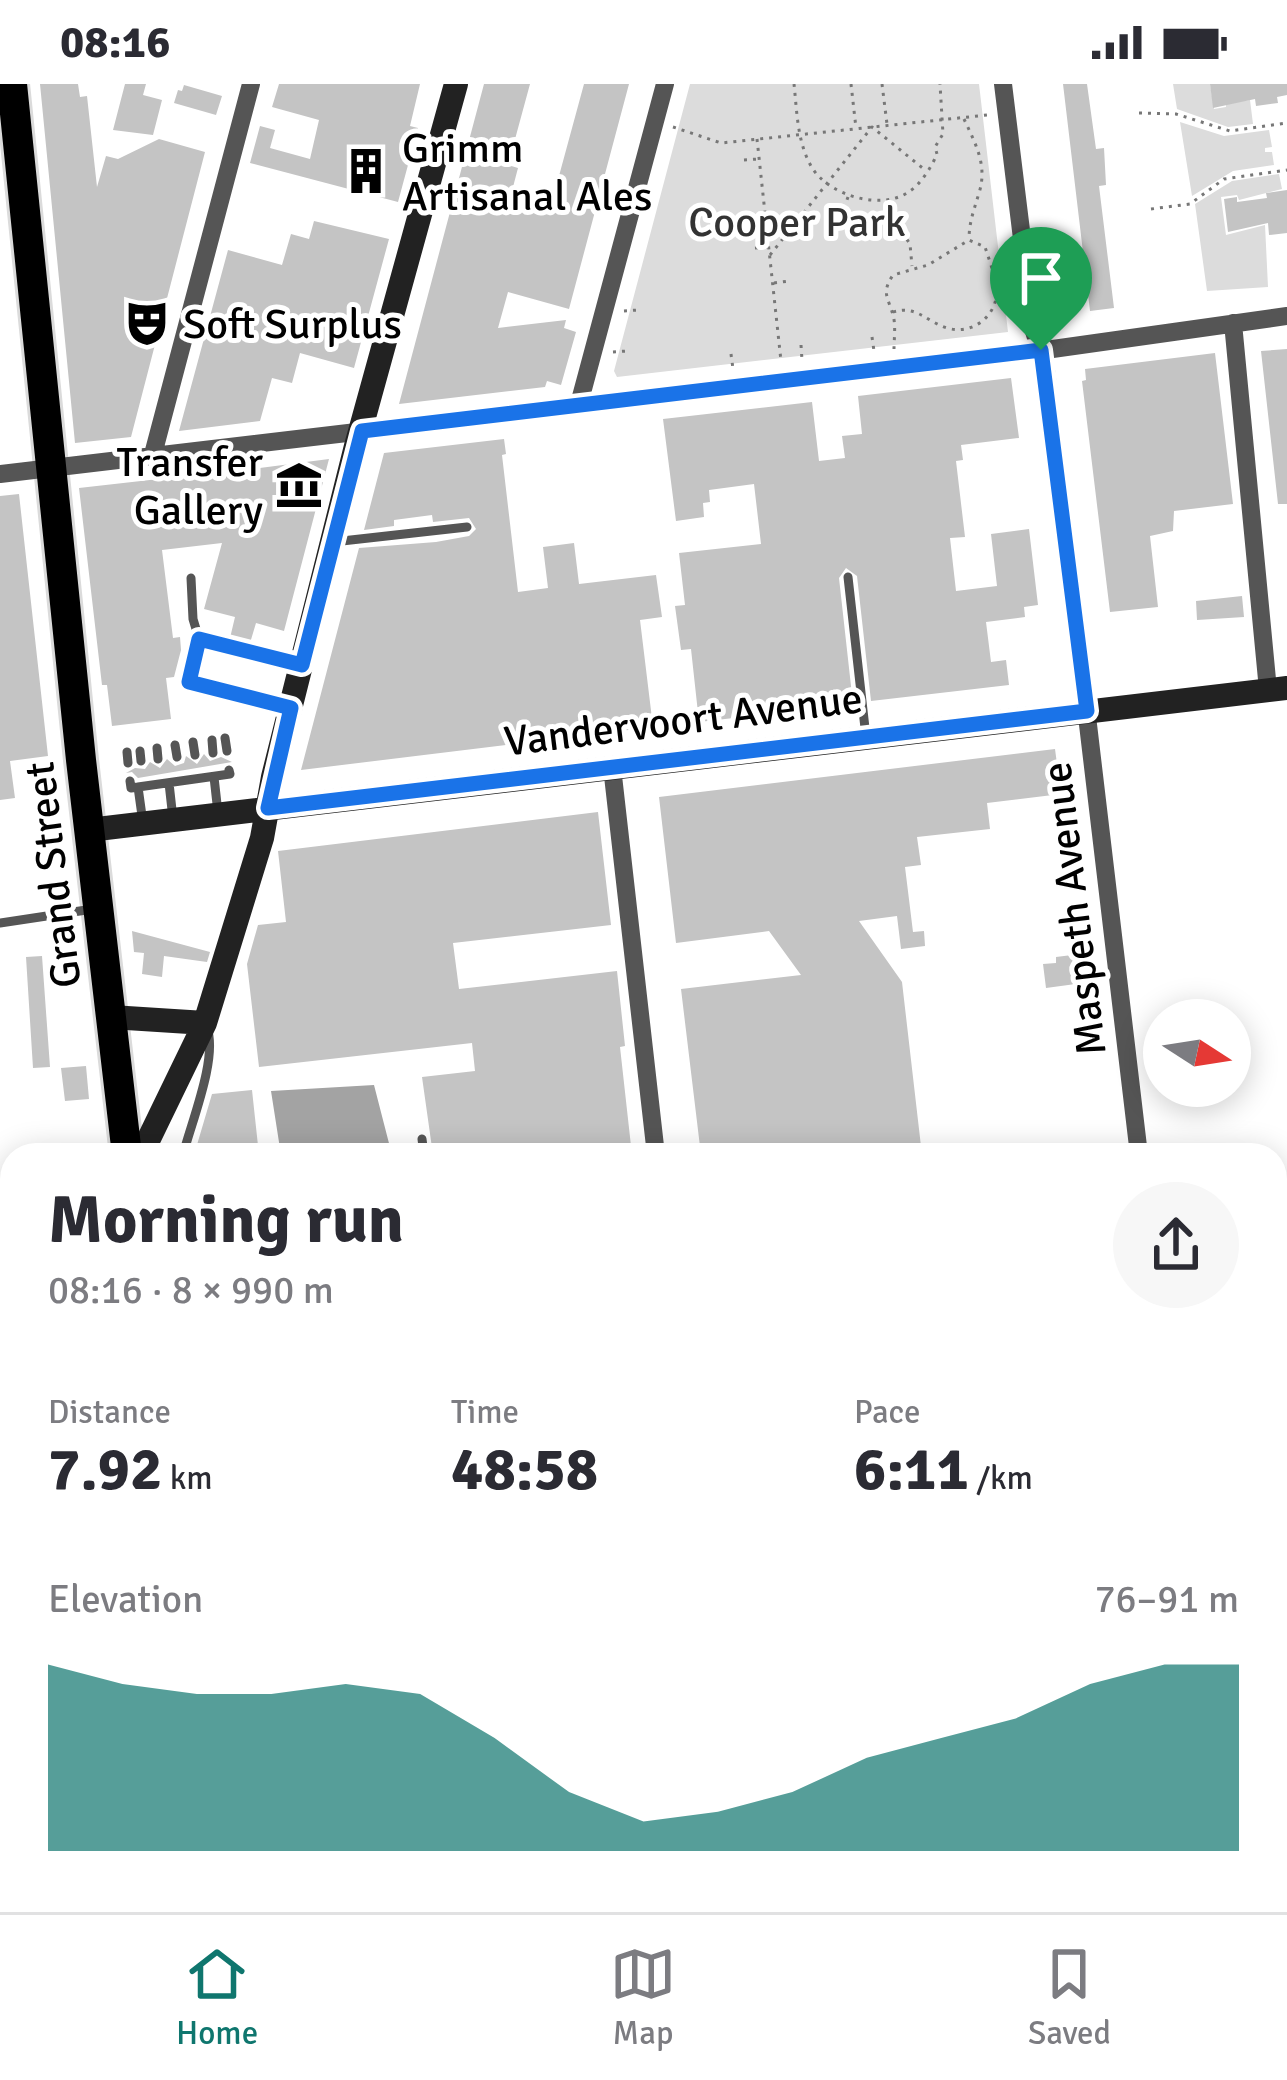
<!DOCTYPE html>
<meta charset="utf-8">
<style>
:root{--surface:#fff;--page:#f7f7f7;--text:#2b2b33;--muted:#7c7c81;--line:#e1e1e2;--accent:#0f766e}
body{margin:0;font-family:Signika,sans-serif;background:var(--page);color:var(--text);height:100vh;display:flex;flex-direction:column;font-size:45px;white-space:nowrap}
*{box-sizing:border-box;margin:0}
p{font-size:39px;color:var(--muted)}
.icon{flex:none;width:66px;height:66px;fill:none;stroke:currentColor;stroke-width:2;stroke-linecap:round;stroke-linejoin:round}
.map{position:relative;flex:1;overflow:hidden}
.side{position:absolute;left:0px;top:1059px;width:1287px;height:771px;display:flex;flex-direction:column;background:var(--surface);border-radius:36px 36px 0 0;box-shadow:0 6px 30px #0003}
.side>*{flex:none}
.needle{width:78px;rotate:102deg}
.controls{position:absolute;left:1143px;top:915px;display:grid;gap:24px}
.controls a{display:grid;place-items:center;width:108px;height:108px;border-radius:50%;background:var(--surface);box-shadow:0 6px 30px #0003;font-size:60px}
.pin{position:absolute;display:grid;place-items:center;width:102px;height:102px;color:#fff;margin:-123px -51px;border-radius:50% 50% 50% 0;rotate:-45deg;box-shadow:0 0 12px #0007}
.pin .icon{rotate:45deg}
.round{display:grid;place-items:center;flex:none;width:126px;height:126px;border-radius:63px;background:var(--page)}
.overview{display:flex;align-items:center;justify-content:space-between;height:204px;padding:0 48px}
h1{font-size:66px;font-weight:800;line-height:90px}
.metrics{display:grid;grid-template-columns:repeat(3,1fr);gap:18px;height:204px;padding:12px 48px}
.metrics div{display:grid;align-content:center}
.metrics b{font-size:60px;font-weight:800}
.metrics small{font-size:33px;font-weight:400}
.metrics p{font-size:33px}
.chart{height:336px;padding:24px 48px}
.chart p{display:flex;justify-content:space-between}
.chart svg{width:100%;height:216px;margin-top:12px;fill:var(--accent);opacity:.7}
.status{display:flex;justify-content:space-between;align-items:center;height:84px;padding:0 60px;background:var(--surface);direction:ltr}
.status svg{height:33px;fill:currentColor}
.tabs{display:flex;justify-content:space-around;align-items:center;height:168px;border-top:3px solid var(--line);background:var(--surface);font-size:33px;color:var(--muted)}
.tabs a{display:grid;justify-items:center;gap:6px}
.tabs .active{color:var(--accent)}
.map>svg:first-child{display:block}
.green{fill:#dcdcdc}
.water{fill:#a3a3a3}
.building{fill:#c4c4c4}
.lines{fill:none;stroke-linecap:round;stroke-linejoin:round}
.primary-casing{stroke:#dbdbdb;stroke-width:36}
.path{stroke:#777;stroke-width:3;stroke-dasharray:3 6;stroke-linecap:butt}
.service{stroke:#555;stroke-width:9}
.minor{stroke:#555;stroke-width:18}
.secondary{stroke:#222;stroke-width:24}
.primary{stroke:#000;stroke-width:30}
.route-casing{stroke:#fff;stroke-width:24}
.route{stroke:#1a73e8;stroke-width:15}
.labels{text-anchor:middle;stroke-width:10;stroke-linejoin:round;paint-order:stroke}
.poi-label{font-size:42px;fill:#000;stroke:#fff;text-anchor:start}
.park-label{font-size:42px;fill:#333;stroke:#fff}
.street-label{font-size:42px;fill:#000;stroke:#fff}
</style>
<div class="status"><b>08:16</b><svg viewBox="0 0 49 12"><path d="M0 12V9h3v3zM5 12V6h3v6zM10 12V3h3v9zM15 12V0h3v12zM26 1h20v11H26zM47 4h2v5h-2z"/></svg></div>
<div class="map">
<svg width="1287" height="1828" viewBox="0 0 1287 1828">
<rect width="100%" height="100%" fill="#fff"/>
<!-- green -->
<path class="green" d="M690 0H979L1008 248 617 293 614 287Z
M1173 0H1210L1214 25 1226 23V19L1250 16 1253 40 1228 43 1177 25Z
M1180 38 1224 52 1269 46 1272 63 1265 64V68H1272L1274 81 1233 87 1192 112Z
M1279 90 1282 105 1239 116 1237 111 1221 113 1226 151 1265 141 1268 203 1207 207 1195 120 1232 97Z"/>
<!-- water -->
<path class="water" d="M374 1001 392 1071H281L271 1007Z
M706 1818H951L959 1828H715Z"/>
<!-- building -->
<path class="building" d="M40 0H78L80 13 87 12 97 103 106 72 118 75 159 55 205 68 131 353 75 359Z
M125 0H146L143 11 162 16 153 51 113 46Z
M279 0H420L410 42 418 44 398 118 250 79 260 42 275 46 270 64 310 75 319 36 272 23Z
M484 0H530L508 81 518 84 513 103 553 114 584 0H629L569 225 508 208 498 244 566 236 564 244 576 248 561 301 547 297 545 303 399 320Z
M1063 0H1087L1096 65 1104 64 1106 101 1099 102 1114 224 1090 227Z
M1210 0H1287V11L1277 13 1278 19 1256 22 1255 15 1213 24Z
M184 1 222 12 216 31 174 19 178 6 182 7Z
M1287 106V149L1269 151 1268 139 1228 148 1224 115 1237 113V118L1267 114 1266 109Z
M314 137 389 155 354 284 300 269 292 299 272 294 260 337 179 347 228 166 282 181 291 150 309 155Z
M1287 265V420H1278L1261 267Z
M1215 269 1233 420 1174 427 1173 447 1150 452 1158 523 1110 528 1082 297 1086 296 1085 285Z
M1011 294 1019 354 961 361 963 376 956 377 965 453 950 454 956 507 997 502 991 450 1029 445 1038 521 1024 523 1025 533 986 538 991 578 1006 576 1009 601 871 617 857 492 846 484 839 494 853 620 699 638 691 565 681 566 675 522 685 521 679 469 761 460 754 400 709 406 710 418 703 419 704 433 676 437 663 335 812 318 819 377 845 374 842 352 862 350 858 312Z
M504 355 506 370 502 371 518 508 548 504 543 463 574 459 579 500 656 491 662 533 640 536 653 643 301 686 359 464 436 458 469 452 476 445 469 434 433 438 432 431 394 436V442L364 446 384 369Z
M329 375 284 547 256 539 250 559 230 554 235 533 204 525 222 459 162 466 173 554 180 553 181 566 174 593 166 594 171 635 112 642 107 601H102L79 404 194 391 193 387 213 385V390Z
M19 410 48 672 10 677 15 714 0 716V412Z
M1242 512 1244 533 1197 536 1196 517Z
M1055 665 1061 710 987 719 990 745 917 753 921 781 905 783 913 848 924 847 925 862 901 865 897 832 859 837 902 898 922 1071H701L681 905 801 891 769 847 676 859 659 713Z
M204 670 210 677 221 673 232 678 138 694 132 688 126 689 135 684 145 685 150 678 160 684 167 675 175 682 184 679 186 672 197 680Z
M598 728 611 841 453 859 459 905 617 887 625 962 620 963 632 1071H433L422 993 475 987 472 959 259 983 247 880 258 841 286 838 278 767Z
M132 847 210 868 207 878 164 872 162 893 142 890 144 869 134 868Z
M1080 870 1083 899 1046 904 1043 880 1056 879V873Z
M42 872 50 983 33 984 26 873Z
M86 982 89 1015 65 1017 61 984Z
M252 1006 259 1071H194L212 1010Z"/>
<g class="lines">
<defs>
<path id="primary" d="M12 0 81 676 127 1071
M215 1818 216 1828"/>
</defs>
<!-- primary casing -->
<use href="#primary" class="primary-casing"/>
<!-- path -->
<path class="path" d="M794 0C797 27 797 57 811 82 827 111 882 128 910 107 921 100 932 82 937 70L935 63 943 50 940 0
M851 0 856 44
M882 0 887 40
M1139 29 1176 30 1230 47 1287 39
M964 35C975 59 988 81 979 109 974 126 969 138 969 156
M673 43 721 59 987 31
M757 55 781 277
M744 76 758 75
M848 113 843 127 854 141 902 148 910 160 912 182
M1151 125 1190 120 1224 95 1287 86
M755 164 768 163
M770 171 872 43 925 86
M774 199 789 197
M624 227 638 226
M893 228C917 221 925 237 947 244 974 252 1001 229 996 201 994 189 989 175 985 163L969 156 928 181 893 191C881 209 888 213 893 231 896 241 894 255 894 265
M872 253 874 267
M801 261 802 276
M613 268 627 267
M731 270 733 285"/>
<!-- service -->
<path class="service" d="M333 458 467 443
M848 493 866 653
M191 494 193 535 199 555
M287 623 196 601 189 598 199 555 297 580
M225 654 227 667
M212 656 213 669
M193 658 195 671
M175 661 177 673
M157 664 158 675
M140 667 141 677
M127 668 128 679
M214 693 218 729
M130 697 131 704 230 690 229 686
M169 699 173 735
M138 703 143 739
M0 839 93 825
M422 1055 424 1071
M183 1071C191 1039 218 974 207 944
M1275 1300 1287 1299
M1275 1603 1287 1619
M1287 1632V1640
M1275 1779 1287 1778
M54 1818 55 1828"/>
<!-- minor -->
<path class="minor" d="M1003 0 1033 244 1046 286 1139 1071
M1233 239 1268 606
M579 320 665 0
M152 374 251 0
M0 390 1017 270 1287 232
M612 683 656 1071
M0 1451 12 1450
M1226 1818 1227 1828"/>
<!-- secondary -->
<path class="secondary" d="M89 746 1287 604
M111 933 205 939
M141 1071 205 939 262 754 273 693 356 362 456 0
M0 1705 12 1673
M0 1820 12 1785"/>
<!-- primary -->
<use href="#primary" class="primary"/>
</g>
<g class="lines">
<defs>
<path id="route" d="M1041 266 1087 627 268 724 291 624 189 598 199 555 302 581 362 347Z"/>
</defs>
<!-- route casing -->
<use href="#route" class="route-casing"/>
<!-- route -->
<use href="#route" class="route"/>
</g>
<!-- icons -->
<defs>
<symbol id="building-bare" viewBox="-9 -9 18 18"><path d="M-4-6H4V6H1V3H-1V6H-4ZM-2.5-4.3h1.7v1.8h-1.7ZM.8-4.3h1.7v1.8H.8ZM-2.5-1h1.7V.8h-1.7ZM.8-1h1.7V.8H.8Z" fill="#000" stroke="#fff" stroke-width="2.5" paint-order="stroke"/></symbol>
<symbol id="theatre-bare" viewBox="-9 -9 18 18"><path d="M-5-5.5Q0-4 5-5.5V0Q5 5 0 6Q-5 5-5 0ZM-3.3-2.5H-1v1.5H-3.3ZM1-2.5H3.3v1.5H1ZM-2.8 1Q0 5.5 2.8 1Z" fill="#000" stroke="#fff" stroke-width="2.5" paint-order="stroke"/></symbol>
<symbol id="museum-bare" viewBox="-9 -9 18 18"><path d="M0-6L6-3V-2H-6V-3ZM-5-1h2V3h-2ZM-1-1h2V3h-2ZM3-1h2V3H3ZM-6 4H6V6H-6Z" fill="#000" stroke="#fff" stroke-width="2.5" paint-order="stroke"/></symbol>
</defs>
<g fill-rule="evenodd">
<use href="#building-bare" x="333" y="54" width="66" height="66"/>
<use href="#theatre-bare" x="114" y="206" width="66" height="66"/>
<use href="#museum-bare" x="266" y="368" width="66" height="66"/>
</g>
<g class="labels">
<!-- poi labels -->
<g class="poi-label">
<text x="402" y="78">Grimm<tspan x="402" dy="48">Artisanal Ales</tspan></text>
<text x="183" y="254">Soft Surplus</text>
<text x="263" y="392" text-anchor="end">Transfer<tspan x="263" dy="48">Gallery</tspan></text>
</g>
<!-- park labels -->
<g class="park-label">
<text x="797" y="152">Cooper Park</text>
</g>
<!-- street labels -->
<g class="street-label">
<text transform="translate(683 635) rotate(-7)" y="15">Vandervoort Avenue</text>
<text transform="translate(52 791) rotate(-97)" y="15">Grand Street</text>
<text transform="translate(1073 825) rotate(-97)" y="15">Maspeth Avenue</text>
</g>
</g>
</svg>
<div class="controls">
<a><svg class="needle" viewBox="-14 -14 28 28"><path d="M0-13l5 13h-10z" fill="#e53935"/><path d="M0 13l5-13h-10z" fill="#7c7c81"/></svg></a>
</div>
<div class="pin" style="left:1041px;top:266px;background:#1e9e55"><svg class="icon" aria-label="arrive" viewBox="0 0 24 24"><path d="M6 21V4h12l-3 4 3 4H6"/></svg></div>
<section class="side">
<div class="overview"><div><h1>Morning run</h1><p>08:16 · 8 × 990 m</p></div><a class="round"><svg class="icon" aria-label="share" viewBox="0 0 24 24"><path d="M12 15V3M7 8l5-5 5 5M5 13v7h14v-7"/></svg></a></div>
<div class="metrics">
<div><p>Distance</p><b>7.92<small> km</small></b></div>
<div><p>Time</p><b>48:58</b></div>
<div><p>Pace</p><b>6:11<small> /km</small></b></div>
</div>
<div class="chart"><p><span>Elevation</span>76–91 m</p>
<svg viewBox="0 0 160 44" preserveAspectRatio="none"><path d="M0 44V6L10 10L20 12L30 12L40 10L50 12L60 21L70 32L80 38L90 36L100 32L110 25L120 21L130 17L140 10L150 6L160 6V44z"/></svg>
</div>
</section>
</div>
<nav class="tabs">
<a class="active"><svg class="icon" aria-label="home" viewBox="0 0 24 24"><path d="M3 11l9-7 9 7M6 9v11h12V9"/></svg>Home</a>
<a><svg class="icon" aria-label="map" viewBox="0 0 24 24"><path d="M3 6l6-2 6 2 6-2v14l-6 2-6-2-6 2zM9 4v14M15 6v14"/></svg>Map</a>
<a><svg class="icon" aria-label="saved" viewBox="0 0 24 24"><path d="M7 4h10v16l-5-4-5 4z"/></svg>Saved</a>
</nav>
